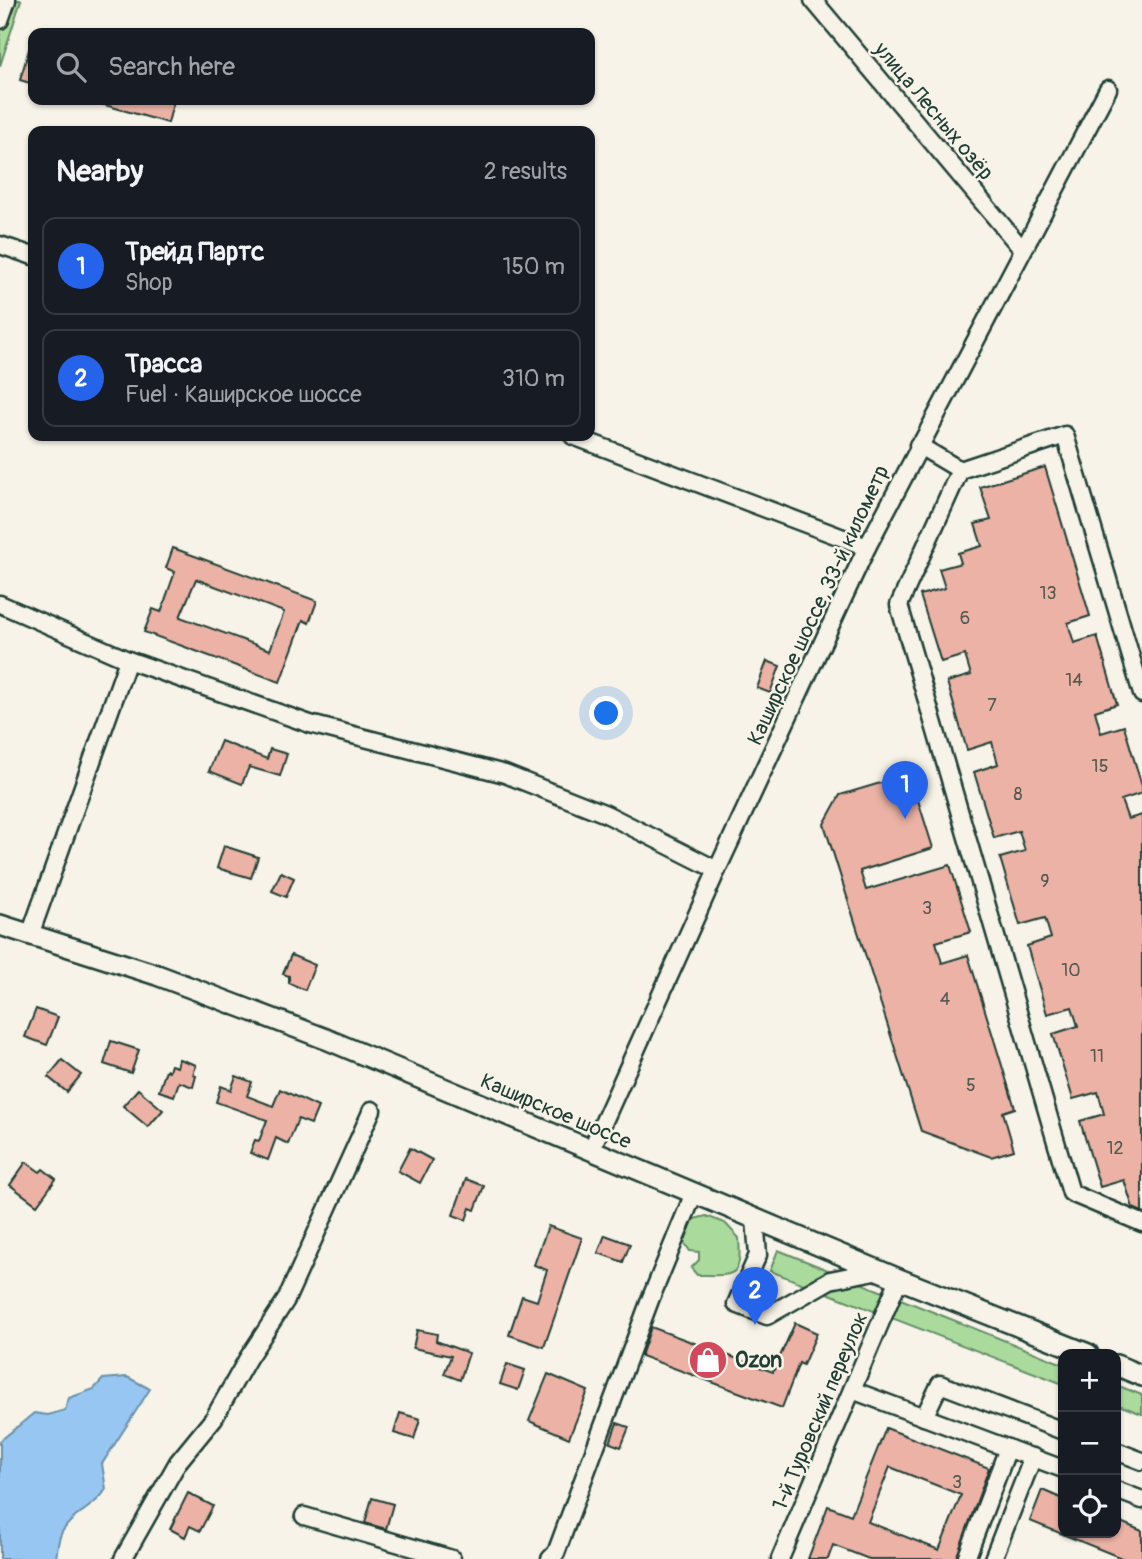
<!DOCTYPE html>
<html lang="en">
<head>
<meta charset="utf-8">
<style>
  body { margin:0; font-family:Pangolin,sans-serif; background:#20242c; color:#f1f3f6 }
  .controls { position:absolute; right:21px; bottom:21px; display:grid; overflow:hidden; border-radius:14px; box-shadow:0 2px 5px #0004 }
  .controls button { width:63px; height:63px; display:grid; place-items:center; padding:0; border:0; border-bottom:2px solid #363941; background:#171b24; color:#f1f3f6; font:35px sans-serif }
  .you { position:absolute; left:607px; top:714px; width:24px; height:24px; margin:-18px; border:5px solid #fff; border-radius:50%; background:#1a73e8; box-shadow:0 0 0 10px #1a73e833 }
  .badge { display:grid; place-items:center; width:46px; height:46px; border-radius:50%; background:#2563eb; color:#fff; font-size:23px; font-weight:700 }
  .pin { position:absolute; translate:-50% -58px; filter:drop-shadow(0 2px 4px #0008) }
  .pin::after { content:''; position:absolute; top:37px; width:24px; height:21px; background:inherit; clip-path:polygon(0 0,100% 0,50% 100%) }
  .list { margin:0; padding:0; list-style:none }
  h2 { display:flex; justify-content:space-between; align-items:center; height:91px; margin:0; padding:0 28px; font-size:30px }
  h2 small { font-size:23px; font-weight:400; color:#9ea1a6 }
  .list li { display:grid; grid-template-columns:46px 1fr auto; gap:21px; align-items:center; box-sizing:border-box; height:98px; margin:0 14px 14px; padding:0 14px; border:2px solid #363941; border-radius:14px }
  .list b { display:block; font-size:26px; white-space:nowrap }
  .list p { margin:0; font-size:23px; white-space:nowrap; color:#9ea1a6 }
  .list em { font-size:23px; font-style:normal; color:#9ea1a6 }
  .icon { flex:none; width:38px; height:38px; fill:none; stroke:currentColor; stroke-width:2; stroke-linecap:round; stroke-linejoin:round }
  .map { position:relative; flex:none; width:1142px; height:1559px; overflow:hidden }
  .search { position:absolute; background:#171b24; box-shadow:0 2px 5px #0004; left:28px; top:28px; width:567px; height:77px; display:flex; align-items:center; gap:18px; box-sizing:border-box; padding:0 24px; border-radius:14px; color:#9ea1a6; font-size:26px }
  .panel { position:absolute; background:#171b24; box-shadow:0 2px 5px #0004; left:28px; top:126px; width:567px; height:315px; border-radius:14px }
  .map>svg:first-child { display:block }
  .green { fill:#aadb9c; stroke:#648c68; stroke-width:2 }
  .water { fill:#97c6f2; stroke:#678fa6; stroke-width:2 }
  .building { fill:#ebb2a5; stroke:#1f3d34; stroke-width:2; fill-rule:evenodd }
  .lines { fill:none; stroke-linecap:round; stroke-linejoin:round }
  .minor-casing { stroke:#1f3d34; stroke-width:21 }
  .major-casing { stroke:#1f3d34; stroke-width:24 }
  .minor { stroke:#f7f3e8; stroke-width:16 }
  .major { stroke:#f7f3e8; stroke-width:19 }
  .labels { text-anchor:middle; stroke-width:5; stroke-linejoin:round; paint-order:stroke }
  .number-label { font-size:18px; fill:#525a50 }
  .street-label { font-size:21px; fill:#1f3d34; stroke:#f7f3e8 }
  .poi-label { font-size:21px; font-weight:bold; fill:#1f3d34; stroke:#f7f3e8; text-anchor:start }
</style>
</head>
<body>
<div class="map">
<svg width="1142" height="1559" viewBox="0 0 1142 1559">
  <rect width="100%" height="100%" fill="#f7f3e8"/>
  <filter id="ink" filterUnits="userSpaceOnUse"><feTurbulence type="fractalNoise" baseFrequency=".0143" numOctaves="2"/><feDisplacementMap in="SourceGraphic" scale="14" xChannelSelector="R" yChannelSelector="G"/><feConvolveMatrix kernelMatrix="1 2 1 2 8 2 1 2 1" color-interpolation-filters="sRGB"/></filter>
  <g filter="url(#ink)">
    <g class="green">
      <path d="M0,0H21L0,66Z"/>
      <path d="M706,1216L725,1223L739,1238C742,1280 734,1275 697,1275L691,1268L699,1260V1252L690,1251L681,1238L686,1221Z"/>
      <path d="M778,1250L1063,1364V1384L770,1271Z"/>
      <path d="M1116,1385L1142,1395V1414L1116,1404Z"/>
    </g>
    <path class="water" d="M127,1377L150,1389L102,1464L106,1489C96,1507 73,1513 62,1532C58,1539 57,1550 56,1559H0V1441L34,1413L48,1415L65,1410L69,1398L94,1389L103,1379Z"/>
    <g class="building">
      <path d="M30,46L33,47V84L20,80Z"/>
      <path d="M98,100H174L168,123L98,103Z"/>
      <path d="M1045,467L1090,616L1068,623L1074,643L1097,636L1117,704L1095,711L1101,733L1124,726L1142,786V793L1121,800L1128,819L1142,815V1212L1133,1208L1124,1180L1100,1187L1080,1121L1104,1114L1098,1092L1073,1099L1053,1034L1078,1026L1072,1007L1047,1014L1027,946L1051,938L1045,918L1020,925L1000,858L1025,851L1019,831L994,838L974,772L998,764L992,742L967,750L947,682L971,675L965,655L941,662L920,595L945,588L939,569L961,563L958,553L982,546L975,524L991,520L980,487Z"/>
      <path d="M173,548L317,601L309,623L303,620L280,682L144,632L153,609L161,612L170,586L175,572L166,568ZM196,579L284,612L270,650L180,617Z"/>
      <path d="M767,661L780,666L770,693L757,688Z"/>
      <path d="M221,741L267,759L270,749L287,754L280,776L249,767L242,784L209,771Z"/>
      <path d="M887,781L889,789L912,781L933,848L860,871L866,890L950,865L971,932L936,942L942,963L968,955L1015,1108L1003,1112L1014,1150L991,1157L921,1131L824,824L840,795Z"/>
      <path d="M224,846L258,857L251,878L217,868Z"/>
      <path d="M281,872L294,878L286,897L272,891Z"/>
      <path d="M291,955L315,965L305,990L289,983V976L283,974Z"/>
      <path d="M36,1009L58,1017L47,1045L25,1037Z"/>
      <path d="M111,1041L139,1050L131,1073L104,1064Z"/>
      <path d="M179,1059L196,1065L193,1075L196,1076L193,1087L179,1082L174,1096L159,1091L166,1070L169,1071L171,1065L177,1067Z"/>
      <path d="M62,1060L81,1075L67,1092L48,1077Z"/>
      <path d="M236,1076L252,1082L247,1096L273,1106L280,1089L318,1107L311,1124L298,1119L288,1144L276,1138L268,1160L250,1153L255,1140L259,1141L267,1120L216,1102L221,1086L231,1090Z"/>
      <path d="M138,1089L163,1110L148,1127L123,1106Z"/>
      <path d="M410,1148L432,1160L420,1183L398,1171Z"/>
      <path d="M26,1162L40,1172L43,1169L56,1179L37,1205L10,1185Z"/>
      <path d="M466,1179L484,1186L475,1210L470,1208L466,1220L453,1215Z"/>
      <path d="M548,1226L582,1238L544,1347L509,1335L522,1296L537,1301L547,1270L534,1265Z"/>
      <path d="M605,1235L630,1244L623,1262L598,1253Z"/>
      <path d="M795,1323L817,1333L803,1365L799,1363L782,1408L641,1356L651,1327L773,1372Z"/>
      <path d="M417,1330L437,1334L436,1341L469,1353L460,1380L444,1374L451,1356L413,1348Z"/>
      <path d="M507,1364L525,1370L518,1390L500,1384Z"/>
      <path d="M548,1374L588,1391L569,1438L529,1421Z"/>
      <path d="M400,1413L420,1419L414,1439L394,1433Z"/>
      <path d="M617,1423L629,1427L621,1447L610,1443Z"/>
      <path d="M886,1428L989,1468L956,1559H869L833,1545L828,1559H808L828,1506L851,1515ZM890,1467L961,1495L939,1550L868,1522Z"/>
      <path d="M1042,1490L1063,1499V1533H1116V1520L1142,1531V1559H1124L1030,1521Z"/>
      <path d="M188,1493L213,1506L200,1531L190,1526L185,1537L170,1529Z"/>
      <path d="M372,1498L393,1504L386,1529L365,1523Z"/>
    </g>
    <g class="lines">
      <g class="minor-casing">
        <g id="minor">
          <path d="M813,0L1022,249"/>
          <path d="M0,20L7,0"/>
          <path d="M0,245L33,256"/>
          <path d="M573,436L867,547"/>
          <path d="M918,445L960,470"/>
          <path d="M0,604L128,660L310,724L505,774L606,814L717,870"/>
          <path d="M1142,694L1065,435L960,470L899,605L1071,1193L1142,1223"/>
          <path d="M30,935L128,660"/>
          <path d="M591,1150L717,870L867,547L1108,89"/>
          <path d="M755,1219L758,1255L736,1304L767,1316L830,1280L880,1270"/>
          <path d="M852,1390L1063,1469"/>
          <path d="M924,1417L940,1384L1063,1431"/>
          <path d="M1116,1451L1142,1461"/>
          <path d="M1116,1490L1142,1500"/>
          <path d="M304,1516L452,1559"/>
          <path d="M123,1559L178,1462L214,1418L248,1358L286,1300L372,1110"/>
          <path d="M550,1559L556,1553L650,1300L694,1193"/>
          <path d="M780,1559L899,1279"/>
          <path d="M966,1559L1008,1448"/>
          <path d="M993,1559L1033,1457"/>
        </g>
      </g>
      <g class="major-casing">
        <g id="major">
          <path d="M0,925L157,975L326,1039L899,1279L1088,1354"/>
          <path d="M1116,1365L1142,1376"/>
        </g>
      </g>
      <use href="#minor" class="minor"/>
      <use href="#major" class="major"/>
    </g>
  </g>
  <defs>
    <g id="shop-disc" transform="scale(2.0125)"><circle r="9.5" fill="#d1495b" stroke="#f7f3e8"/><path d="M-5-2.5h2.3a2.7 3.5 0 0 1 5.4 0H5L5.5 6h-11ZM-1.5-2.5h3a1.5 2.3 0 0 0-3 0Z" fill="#fff"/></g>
  </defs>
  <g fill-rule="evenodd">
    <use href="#shop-disc" x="708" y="1360"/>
  </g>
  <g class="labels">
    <g class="number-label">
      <text x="1048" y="599">13</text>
      <text x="965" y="624">6</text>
      <text x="1074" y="686">14</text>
      <text x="992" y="711">7</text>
      <text x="1100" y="772">15</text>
      <text x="1018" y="800">8</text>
      <text x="1045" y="887">9</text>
      <text x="927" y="914">3</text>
      <text x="1071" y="976">10</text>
      <text x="945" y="1005">4</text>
      <text x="1097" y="1062">11</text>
      <text x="971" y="1091">5</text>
      <text x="1115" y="1154">12</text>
      <text x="957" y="1488">3</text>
    </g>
    <g class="street-label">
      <text transform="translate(934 111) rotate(50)" y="7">улица Лесных озёр</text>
      <text transform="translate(818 605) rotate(-65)" y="7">Каширское шоссе, 33-й километр</text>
      <text transform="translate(556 1111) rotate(23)" y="7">Каширское шоссе</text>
      <text transform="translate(820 1411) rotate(-67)" y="7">1-й Туровский переулок</text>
    </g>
    <g class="poi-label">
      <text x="735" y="1367">Ozon</text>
    </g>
  </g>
</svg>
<div class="controls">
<button>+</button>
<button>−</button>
<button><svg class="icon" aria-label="locate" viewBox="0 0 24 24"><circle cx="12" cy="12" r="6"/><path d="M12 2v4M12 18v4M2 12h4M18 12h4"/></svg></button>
</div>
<div class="you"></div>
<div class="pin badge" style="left:905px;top:819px">1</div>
<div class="pin badge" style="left:755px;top:1325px">2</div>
<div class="search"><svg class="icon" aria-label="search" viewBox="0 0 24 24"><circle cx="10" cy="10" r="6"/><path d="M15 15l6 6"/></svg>Search here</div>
<section class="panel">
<h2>Nearby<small>2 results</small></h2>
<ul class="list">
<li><span class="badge">1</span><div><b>Трейд Партс</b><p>Shop</p></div><em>150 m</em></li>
<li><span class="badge">2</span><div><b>Трасса</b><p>Fuel · Каширское шоссе</p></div><em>310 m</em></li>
</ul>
</section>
</div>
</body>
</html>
